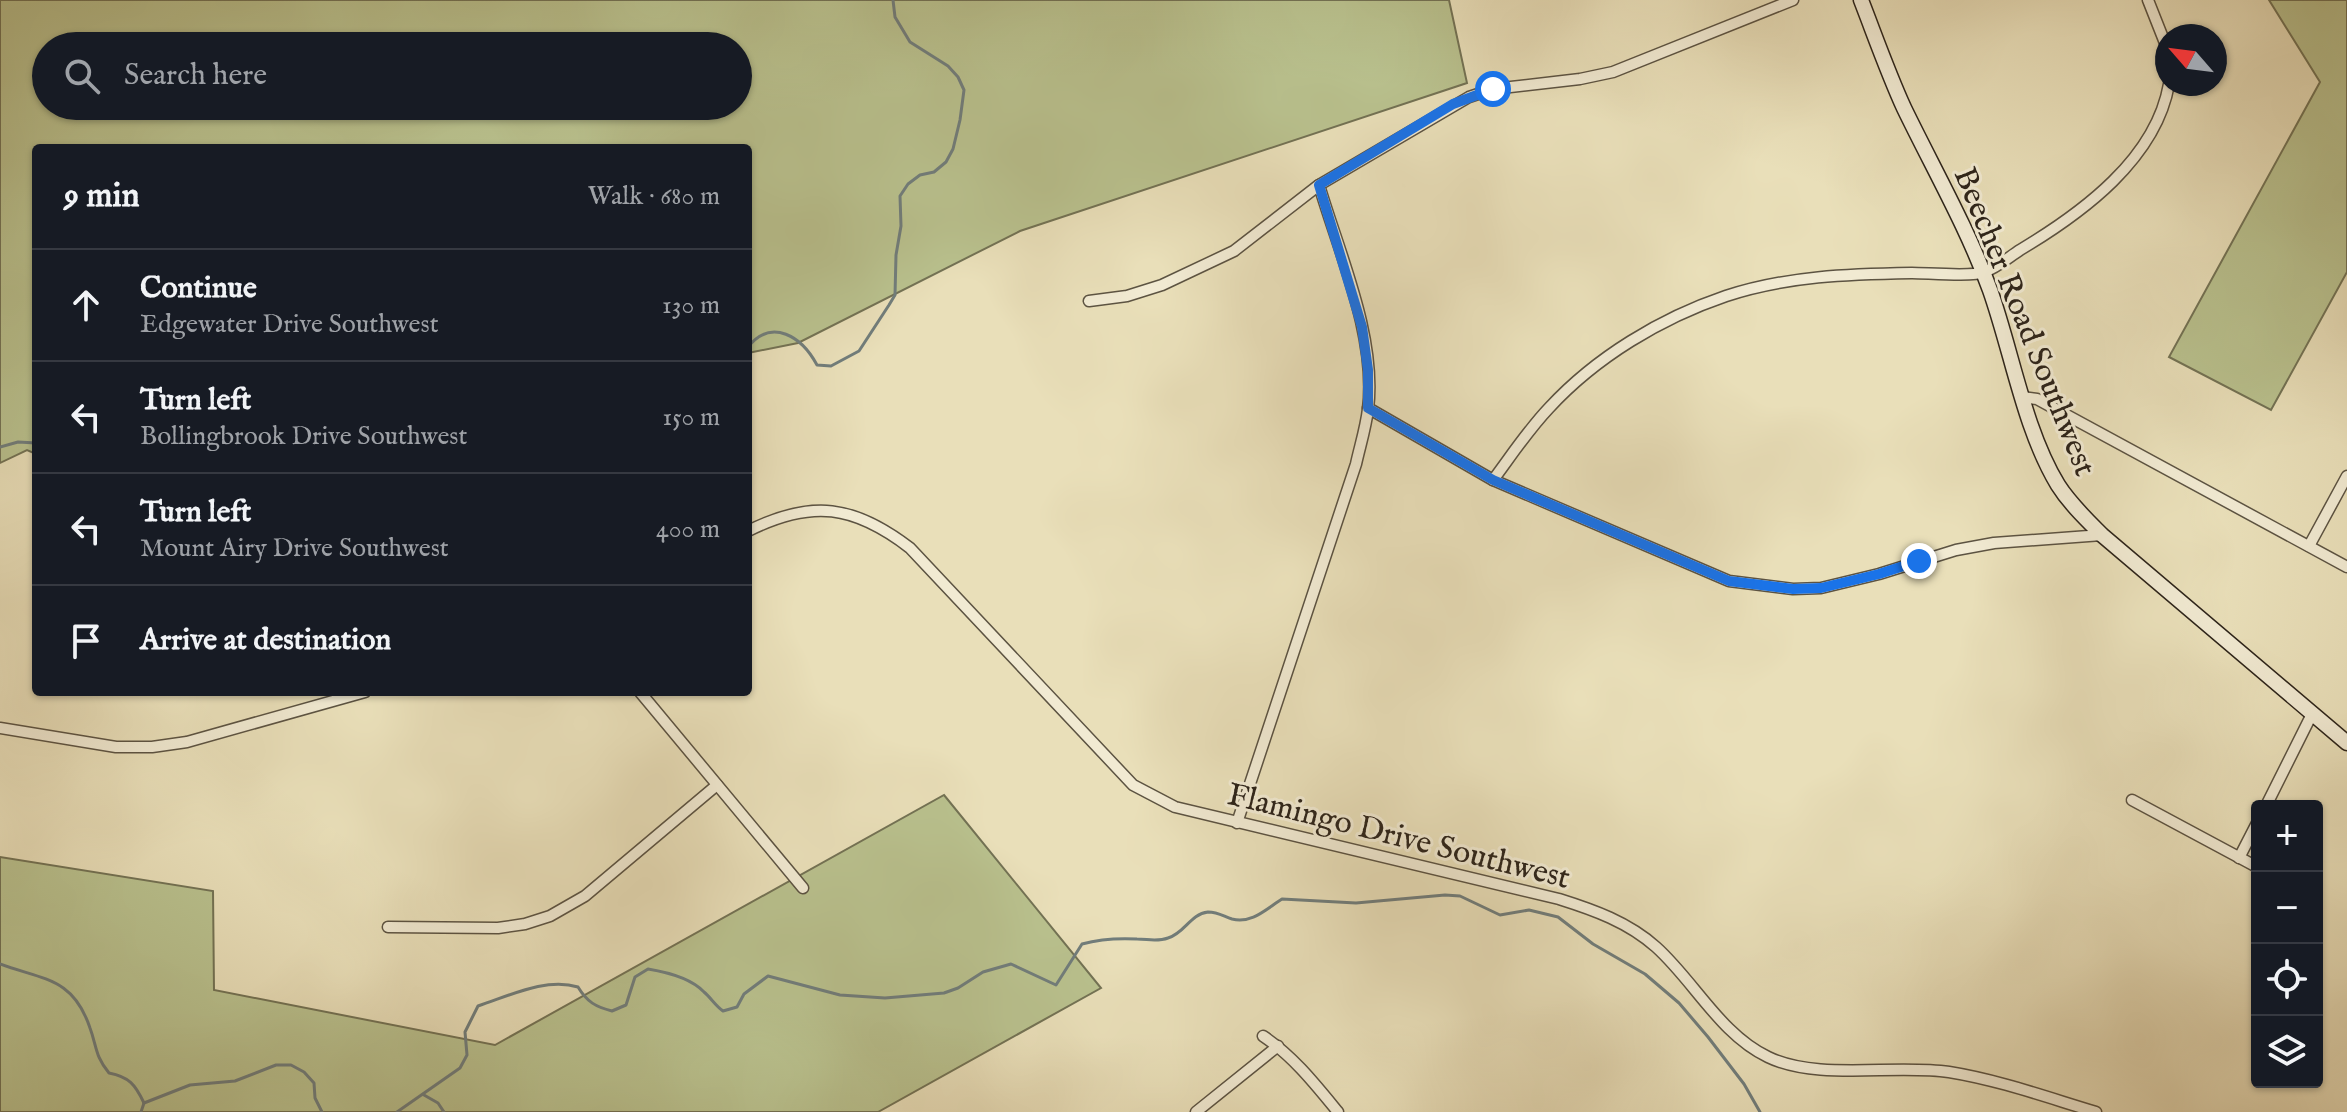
<!DOCTYPE html>
<html lang="en">
<head>
<meta charset="utf-8">
<style>
  body { margin:0; font-family:"IM FELL English",serif; background:#242831; color:#f1f3f6 }
  .controls { position:absolute; right:24px; bottom:24px; display:grid; overflow:hidden; border-radius:8px; box-shadow:0 2px 6px #0004 }
  .controls button { width:72px; height:72px; display:grid; place-items:center; padding:0; border:0; border-bottom:2px solid #363941; background:#171b24; color:#f1f3f6; font:40px sans-serif }
  .compass { position:absolute; left:2155px; top:24px; width:72px; height:72px; border-radius:50%; background:#171b24; box-shadow:0 2px 6px #0004; rotate:298deg }
  .stop { position:absolute; width:24px; height:24px; margin:-18px; border:6px solid #1a73e8; border-radius:50%; background:#fff }
  .stop.end { background:#1a73e8; border-color:#fff; box-shadow:0 2px 8px #0008 }
  .list { margin:0; padding:0; list-style:none }
  h2 { display:flex; justify-content:space-between; align-items:center; height:104px; margin:0; padding:0 32px; font-size:34px }
  h2 small { font-size:26px; font-weight:400; color:#9ea1a6 }
  .list li { display:grid; grid-template-columns:52px 1fr auto; gap:24px; align-items:center; box-sizing:border-box; height:112px; padding:0 32px; border-top:2px solid #363941 }
  .list b { display:block; font-size:30px; white-space:nowrap }
  .list p { margin:0; font-size:26px; white-space:nowrap; color:#9ea1a6 }
  .list em { font-size:26px; font-style:normal; color:#9ea1a6 }
  .icon { flex:none; width:44px; height:44px; fill:none; stroke:currentColor; stroke-width:2; stroke-linecap:round; stroke-linejoin:round }
  .map { position:relative; flex:none; width:2347px; height:1112px; overflow:hidden }
  .search { position:absolute; background:#171b24; box-shadow:0 2px 6px #0004; left:32px; top:32px; width:720px; height:88px; display:flex; align-items:center; gap:20px; box-sizing:border-box; padding:0 28px; border-radius:44px; color:#9ea1a6; font-size:30px }
  .panel { position:absolute; background:#171b24; box-shadow:0 2px 6px #0004; left:32px; top:144px; width:720px; height:552px; border-radius:8px }
  .map>svg:first-child { display:block }
  .green { fill:#b9c18e; stroke:#737254; stroke-width:2; fill-rule:evenodd }
  .lines { fill:none; stroke-linecap:round; stroke-linejoin:round }
  .stream { stroke:#717d7b; stroke-width:3 }
  .street-casing { stroke:#5c5342; stroke-width:13 }
  .secondary-casing { stroke:#2d241a; stroke-width:17 }
  .street { stroke:#f1ead2; stroke-width:10 }
  .secondary { stroke:#f1ead2; stroke-width:14 }
  .route { stroke:#1a73e8; stroke-width:10 }
  .labels { text-anchor:middle; stroke-width:6; stroke-linejoin:round; paint-order:stroke }
  .street-label { font-size:32px; fill:#2d241a; stroke:#f1ead2 }
</style>
</head>
<body>
<div class="map">
<svg width="2347" height="1112" viewBox="0 0 2347 1112">
  <rect width="100%" height="100%" fill="#e9dfb9"/>
  <filter id="stains"><feTurbulence type="fractalNoise" baseFrequency=".0025" numOctaves="4"/><feColorMatrix values="0 0 0 0 .2 0 0 0 0 .09 0 0 0 0 .02 0 0 0 .5 -.17"/></filter>
  <radialGradient id="worn" r=".72"><stop offset=".6" stop-color="#630" stop-opacity="0"/><stop offset="1" stop-color="#630" stop-opacity=".3"/></radialGradient>
  <g class="green">
    <path d="M0,0H1449L1467,83L1020,231L798,343L748,353V148H36V454L27,450L0,463ZM738,46V106H46V46Z"/>
    <path d="M2269,0H2347V272L2271,410L2169,357L2320,82Z"/>
    <path d="M944,795L1101,988L878,1112H0V857L213,891L214,990L495,1045Z"/>
  </g>
  <g class="lines">
    <g class="stream">
      <path d="M748,347C772,317 802,337 817,365L831,366L859,351L889,305L895,295L896,255L901,226L900,196L908,184L920,175L934,172L946,162L953,149L960,120L964,90L958,77L948,66L910,42L895,17L893,0"/>
      <path d="M0,447L18,442L36,443"/>
      <path d="M0,964C43,980 73,977 90,1028C97,1047 95,1056 109,1073C129,1077 135,1084 144,1103"/>
      <path d="M424,1095L438,1103L444,1112"/>
      <path d="M144,1103L190,1085L235,1081L276,1065H291L304,1072L314,1083L315,1098L322,1112"/>
      <path d="M141,1112L144,1103"/>
      <path d="M397,1112L460,1068L467,1055L465,1032L478,1006C509,996 546,977 578,987C587,1002 596,1007 612,1011L626,1005L635,977L648,969C666,972 691,978 704,992C711,998 715,1005 723,1011L737,1007L744,994L768,976L840,995L885,998L944,993L958,988L983,972L1011,964L1056,985L1082,944C1100,939 1118,938 1137,939C1148,939 1157,942 1168,938C1185,933 1190,914 1208,912C1218,912 1223,916 1232,919C1252,924 1266,909 1282,899L1356,903L1445,895L1460,896L1500,915L1529,910L1558,917L1593,944L1645,974L1679,1003L1708,1037L1744,1084L1760,1112"/>
    </g>
    <g class="street-casing">
      <g id="street">
        <path d="M2148,0L2167,48"/>
        <path d="M1089,301L1127,296L1162,285L1234,251L1319,185L1469,97L1493,89L1580,79L1613,72L1793,0"/>
        <path d="M2022,397L2037,399L2347,567"/>
        <path d="M1368,408L1493,480L1729,581L1793,589L1821,588L1879,574L1956,550L1994,543L2102,535"/>
        <path d="M1493,480C1511,456 1528,430 1549,408C1596,357 1661,318 1726,296C1787,276 1849,274 1912,273C1927,273 1973,277 1984,272C1997,268 2009,257 2020,250C2082,213 2156,159 2169,84"/>
        <path d="M748,531C812,499 854,505 910,548L1133,785L1175,807L1559,899C1594,910 1628,922 1656,947C1694,981 1721,1035 1768,1057C1817,1081 1894,1064 1949,1072C1999,1080 2049,1098 2096,1112"/>
        <path d="M2309,546L2347,476"/>
        <path d="M640,692L803,888"/>
        <path d="M0,728L116,747H152L187,742L365,692"/>
        <path d="M2132,800L2257,867"/>
        <path d="M2266,806L2312,714"/>
        <path d="M1237,823L1356,464C1360,446 1366,427 1368,409C1377,337 1339,253 1319,185"/>
        <path d="M2239,858L2257,823"/>
        <path d="M388,927L498,928L525,924L550,916L585,896L717,785"/>
        <path d="M1263,1036C1293,1056 1315,1084 1338,1112"/>
        <path d="M1196,1112L1278,1046"/>
      </g>
    </g>
    <g class="secondary-casing">
      <path id="secondary" d="M1861,0C1875,36 1888,73 1904,108C1933,168 1967,227 1990,290C2012,352 2024,429 2058,485C2070,504 2087,520 2102,535L2347,743"/>
    </g>
    <use href="#street" class="street"/>
    <use href="#secondary" class="secondary"/>
  </g>
  <g class="lines">
    <path class="route" d="M1493,89L1453,104L1319,185L1362,327L1368,370V408L1493,480L1729,581L1793,589L1821,588L1879,574L1919,561"/>
  </g>
  <g class="labels">
    <g class="street-label">
      <text transform="translate(2026 321) rotate(68)" y="11">Beecher Road Southwest</text>
      <text transform="translate(1399 835) rotate(14)" y="11">Flamingo Drive Southwest</text>
    </g>
  </g>
  <rect width="100%" height="100%" filter="url(#stains)"/>
  <rect width="100%" height="100%" fill="url(#worn)"/>
</svg>
<div class="controls">
<button>+</button>
<button>−</button>
<button><svg class="icon" aria-label="locate" viewBox="0 0 24 24"><circle cx="12" cy="12" r="6"/><path d="M12 2v4M12 18v4M2 12h4M18 12h4"/></svg></button>
<button><svg class="icon" aria-label="layers" viewBox="0 0 24 24"><path d="M12 4l9 5-9 5-9-5zM3 14l9 5 9-5"/></svg></button>
</div>
<svg class="compass" viewBox="-18 -18 36 36"><path d="M0-13l5 13h-10z" fill="#e53935"/><path d="M0 13l5-13h-10z" fill="#9ea1a6"/></svg>
<div class="stop" style="left:1493px;top:89px"></div>
<div class="stop end" style="left:1919px;top:561px"></div>
<div class="search"><svg class="icon" aria-label="search" viewBox="0 0 24 24"><circle cx="10" cy="10" r="6"/><path d="M15 15l6 6"/></svg>Search here</div>
<section class="panel">
<h2>9 min<small>Walk · 680 m</small></h2>
<ul class="list">
<li><svg class="icon" aria-label="ahead" viewBox="0 0 24 24"><path d="M12 20V5M6 11l6-6 6 6"/></svg><div><b>Continue</b><p>Edgewater Drive Southwest</p></div><em>130 m</em></li>
<li><svg class="icon" aria-label="left" viewBox="0 0 24 24"><path d="M17 20v-9H6M10 6l-5 5 5 5"/></svg><div><b>Turn left</b><p>Bollingbrook Drive Southwest</p></div><em>150 m</em></li>
<li><svg class="icon" aria-label="left" viewBox="0 0 24 24"><path d="M17 20v-9H6M10 6l-5 5 5 5"/></svg><div><b>Turn left</b><p>Mount Airy Drive Southwest</p></div><em>400 m</em></li>
<li><svg class="icon" aria-label="arrive" viewBox="0 0 24 24"><path d="M6 21V4h12l-3 4 3 4H6"/></svg><div><b>Arrive at destination</b></div></li>
</ul>
</section>
</div>
</body>
</html>
